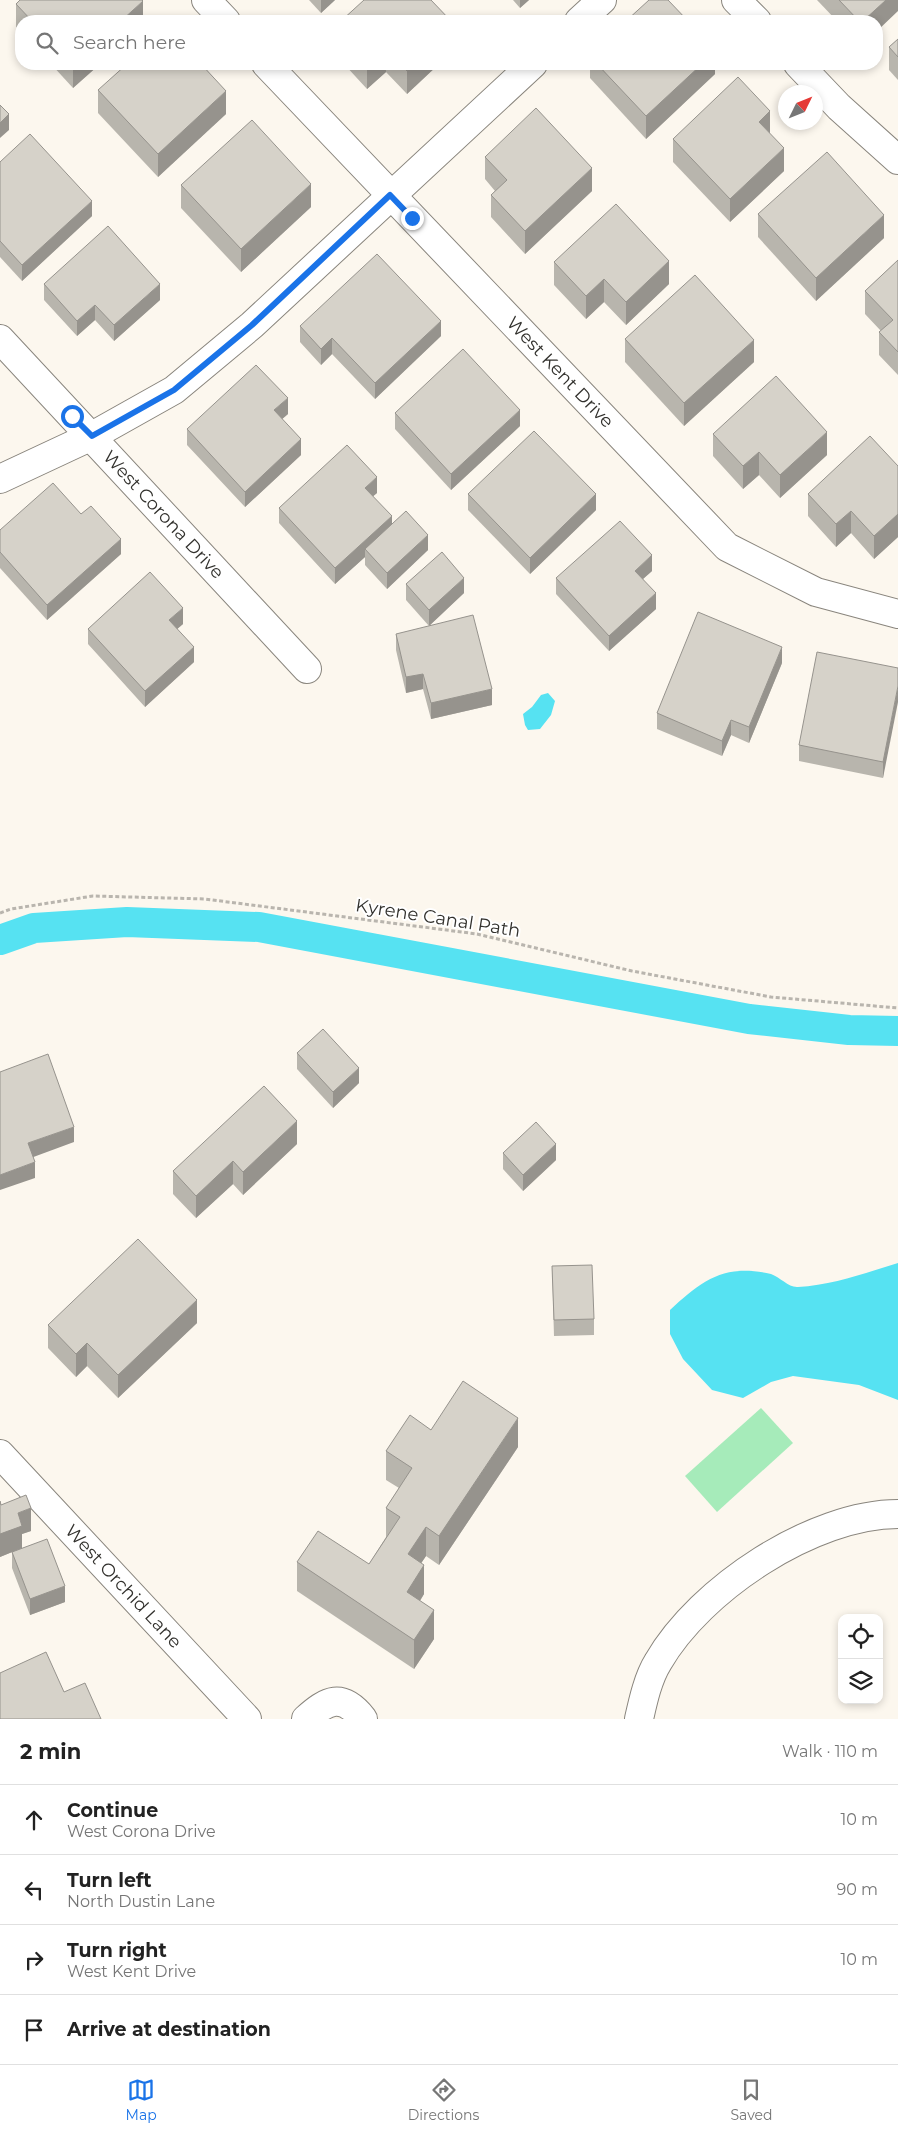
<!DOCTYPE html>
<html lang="en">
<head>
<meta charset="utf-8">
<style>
  body { margin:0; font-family:Montserrat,sans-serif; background:#f6f6f6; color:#222 }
  .controls { position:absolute; right:15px; bottom:15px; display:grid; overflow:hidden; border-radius:10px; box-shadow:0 2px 8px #0003 }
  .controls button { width:45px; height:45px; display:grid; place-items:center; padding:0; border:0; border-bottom:1px solid #e0e0e0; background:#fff; color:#222; font:25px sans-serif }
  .compass { position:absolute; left:778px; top:85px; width:45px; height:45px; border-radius:50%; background:#fff; box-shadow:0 2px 8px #0003; rotate:47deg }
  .stop { position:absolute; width:15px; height:15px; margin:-11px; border:4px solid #1a73e8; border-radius:50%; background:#fff }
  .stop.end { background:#1a73e8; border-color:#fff; box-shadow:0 1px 5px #0008 }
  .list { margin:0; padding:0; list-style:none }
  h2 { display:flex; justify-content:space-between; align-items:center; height:65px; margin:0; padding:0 20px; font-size:21px }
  h2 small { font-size:16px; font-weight:400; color:#767676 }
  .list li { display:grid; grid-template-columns:32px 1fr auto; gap:15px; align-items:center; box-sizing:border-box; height:70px; padding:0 20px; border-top:1px solid #e0e0e0 }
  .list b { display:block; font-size:19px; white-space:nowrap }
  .list p { margin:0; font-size:16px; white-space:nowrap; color:#767676 }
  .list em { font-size:16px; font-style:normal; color:#767676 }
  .icon { flex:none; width:28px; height:28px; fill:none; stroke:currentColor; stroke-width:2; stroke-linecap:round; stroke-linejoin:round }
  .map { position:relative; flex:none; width:898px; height:1719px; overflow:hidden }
  .search { position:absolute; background:#fff; box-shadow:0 2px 8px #0003; left:15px; right:15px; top:15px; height:55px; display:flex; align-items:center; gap:12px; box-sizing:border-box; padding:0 18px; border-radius:20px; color:#767676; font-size:19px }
  .sheet { height:345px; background:#fff }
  nav { display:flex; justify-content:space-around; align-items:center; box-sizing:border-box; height:70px; border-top:1px solid #e0e0e0; background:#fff; font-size:14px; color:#767676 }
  nav a { display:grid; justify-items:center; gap:2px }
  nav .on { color:#1a73e8 }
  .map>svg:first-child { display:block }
  .green { fill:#a6ebba }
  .water { fill:#56e2f2 }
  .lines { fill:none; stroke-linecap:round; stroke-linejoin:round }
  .canal { stroke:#56e2f2; stroke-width:30 }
  .minor-casing { stroke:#89857d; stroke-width:30 }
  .path { stroke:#b9b5ae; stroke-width:3; stroke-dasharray:4 2.5; stroke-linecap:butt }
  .minor { stroke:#fff; stroke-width:28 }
  .wall { fill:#b8b5ad }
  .shaded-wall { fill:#96938d }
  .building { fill:#d6d2c9; stroke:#96938d }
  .route { stroke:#1a73e8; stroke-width:6 }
  .labels { text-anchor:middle; stroke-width:4; stroke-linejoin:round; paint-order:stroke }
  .street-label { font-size:18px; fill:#32312d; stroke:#fff }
</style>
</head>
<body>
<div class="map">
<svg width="898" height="1719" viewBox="0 0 898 1719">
  <rect width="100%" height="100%" fill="#fcf7ee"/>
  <path class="green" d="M761,1408L793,1443L717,1512L685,1476Z"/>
  <g class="water">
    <path d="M548,693L555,701L551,715L540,729L528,730L525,725L523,714L532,707L541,695Z"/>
    <path d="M898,1263V1400L859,1385L793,1376L771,1382L743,1398L712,1390L683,1359L670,1334V1310C702,1280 725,1263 771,1274C780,1277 789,1288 798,1287C833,1285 865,1273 898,1263Z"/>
  </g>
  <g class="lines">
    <path class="canal" d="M0,940L34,928L127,922L259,927L749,1019L849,1030L898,1031"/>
    <g class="minor-casing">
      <g id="minor">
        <path d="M206,0L226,21"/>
        <path d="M736,0L757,21"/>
        <path d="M579,21L602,0"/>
        <path id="s1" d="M266,64L727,547L816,592L898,614"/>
        <path d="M798,64L839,107L898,160"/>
        <path id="s2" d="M0,339L307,669"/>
        <path d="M0,479L92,436L174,390L252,325L533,64"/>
        <path id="s3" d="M0,1454L247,1719"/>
        <path d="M306,1719C327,1700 342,1692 363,1719"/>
        <path d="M639,1719C643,1701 648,1678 658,1662C700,1589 813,1514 898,1514"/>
      </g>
    </g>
    <path class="path" d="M0,913L11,909L93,896L205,899L477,934L632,971L771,997L898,1008"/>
    <use href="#minor" class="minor"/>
  </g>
  <g class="wall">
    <path d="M309,0H335L321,13Z"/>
    <path d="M513,0H529L520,8Z"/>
    <path d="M817,0H898L877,21H837Z"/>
    <path d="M16,4L143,21H21V32L16,27Z"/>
    <path d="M898,39V80L889,70V47Z"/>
    <path d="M51,64H100L73,88Z"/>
    <path d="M344,64H439L407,94L386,72L367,89Z"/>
    <path d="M590,64H715V74L646,139L590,78Z"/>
    <path d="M98,90L226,114L158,177L98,113Z"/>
    <path d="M673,139L784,171L730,222L673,162Z"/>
    <path d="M485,157L592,191L525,254L491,217V195L495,191L485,179Z"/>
    <path d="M0,162L92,216L22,281L0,257Z"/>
    <path d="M181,185L311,207L241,272L181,208Z"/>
    <path d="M758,214L884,238L816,301L758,237Z"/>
    <path d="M898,260V375L879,355V332L881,331L865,314V291Z"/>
    <path d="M554,262L669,284L626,325L604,302L586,319L554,285Z"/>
    <path d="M44,284L160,300L114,341L95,320L77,336L44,300Z"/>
    <path d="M300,326L441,336L375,399L332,354L321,365L300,342Z"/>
    <path d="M625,339L754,362L684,426L625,362Z"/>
    <path d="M395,413L520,426L451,490L395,429Z"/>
    <path d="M288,414L282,419L301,455L245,507L187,445V429Z"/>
    <path d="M713,434L827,455L780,498L759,475L743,489L713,456Z"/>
    <path d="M898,466V537L874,559L851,533L836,547L808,516V494Z"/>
    <path d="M377,493L373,496L392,524L428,550L387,589L365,565V557L335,584L279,523V508Z"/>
    <path d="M468,494L596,510L530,574L468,510Z"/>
    <path d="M81,514L121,554L47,620L0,568V530Z"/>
    <path d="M652,571L643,579L656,609L609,651L556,594V578Z"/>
    <path d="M406,584L464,593L429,626L406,600Z"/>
    <path d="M183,624L177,629L194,662L145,707L88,644V629Z"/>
    <path d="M396,634L492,705L431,719L423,689L406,693L396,650Z"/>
    <path d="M782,663L749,743L731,735L722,756L657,729V713Z"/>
    <path d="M898,668L883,778L799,761V745Z"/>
    <path d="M297,1053L359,1083L333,1108L297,1069Z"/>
    <path d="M297,1144L243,1195L233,1184L196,1218L173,1194V1171Z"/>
    <path d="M503,1153L556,1160L523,1191L503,1169Z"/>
    <path d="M552,1266L594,1319V1335L554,1336Z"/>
    <path d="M197,1323L118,1398L87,1366L76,1377L48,1348V1325Z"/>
    <path d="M431,1430L518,1447L439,1565L426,1556L421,1563L424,1594L420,1601L434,1639L414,1669L297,1591V1562L369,1564L386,1537V1508L399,1488L386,1480V1451Z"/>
    <path d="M1,1505L31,1531L22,1534V1548L65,1602L30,1615L12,1568V1552L0,1557Z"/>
  </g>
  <g class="shaded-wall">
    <path d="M321,0H335L321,13Z"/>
    <path d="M520,0H529L520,8Z"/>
    <path d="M886,0H898V11L877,31V21H863Z"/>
    <path d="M143,1V21H121Z"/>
    <path d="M75,64H100L73,88V65Z"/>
    <path d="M370,64H386V72L367,89V67Z"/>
    <path d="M415,64H439L407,94V71Z"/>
    <path d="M702,64H715V74L646,139V116Z"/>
    <path d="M226,91V114L158,177V154Z"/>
    <path d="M770,111V134L759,122Z"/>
    <path d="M9,114V130L0,138V123Z"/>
    <path d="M784,148V171L730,222V199Z"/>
    <path d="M592,168V191L525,254V231Z"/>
    <path d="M311,184V207L241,272V249Z"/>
    <path d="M92,201V216L22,281V265Z"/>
    <path d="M884,215V238L816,301V278Z"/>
    <path d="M669,261V284L626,325V302Z"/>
    <path d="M604,279V302L586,319V296Z"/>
    <path d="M160,284V300L114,341V325Z"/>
    <path d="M95,305V320L77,336V321Z"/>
    <path d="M441,321V336L375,399V383Z"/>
    <path d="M332,338V354L321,365V349Z"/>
    <path d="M754,340V362L684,426V403Z"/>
    <path d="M288,398V414L274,426V410Z"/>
    <path d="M520,410V426L451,490V474Z"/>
    <path d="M827,432V455L780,498V475Z"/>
    <path d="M301,439V455L245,507V492Z"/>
    <path d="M759,452V475L743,489V466Z"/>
    <path d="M377,477V493L365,503V488Z"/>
    <path d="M596,494V510L530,574V558Z"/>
    <path d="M851,511V533L836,547V524Z"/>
    <path d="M898,514V537L874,559V536Z"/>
    <path d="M392,516V532L365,549V557L335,584V568Z"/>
    <path d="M428,535V550L387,589V573Z"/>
    <path d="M121,539V554L47,620V605Z"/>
    <path d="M652,555V571L635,586V571Z"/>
    <path d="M464,578V593L429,626V610Z"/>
    <path d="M656,593V609L609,651V636Z"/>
    <path d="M183,608V624L169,636V620Z"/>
    <path d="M194,647V662L145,707V691Z"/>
    <path d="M782,647V663L749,743V727Z"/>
    <path d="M423,674V689L406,693V677Z"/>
    <path d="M898,686V702L883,778V762Z"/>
    <path d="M492,689V705L431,719V703Z"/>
    <path d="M731,720V735L722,756V741Z"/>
    <path d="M359,1068V1083L333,1108V1092Z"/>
    <path d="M297,1121V1144L243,1195V1172Z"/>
    <path d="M74,1127V1142L28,1159V1143Z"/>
    <path d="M556,1144V1160L523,1191V1175Z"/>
    <path d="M233,1161V1184L196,1218V1196Z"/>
    <path d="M35,1162V1178L0,1190V1175Z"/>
    <path d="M197,1300V1323L118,1398V1375Z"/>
    <path d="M87,1343V1366L76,1377V1354Z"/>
    <path d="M518,1418V1447L439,1565V1536Z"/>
    <path d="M31,1508V1531L22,1534V1548L0,1557V1534L18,1513Z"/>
    <path d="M426,1527V1556L408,1583V1554Z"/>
    <path d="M424,1565V1594L407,1621V1592Z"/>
    <path d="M65,1586V1602L30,1615V1599Z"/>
    <path d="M434,1610V1639L414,1669V1640Z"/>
  </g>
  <g class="building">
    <path d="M20,0H142L143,1L121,21H32L16,4Z"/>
    <path d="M364,0H431L451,21H341Z"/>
    <path d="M649,0H668L688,21H626Z"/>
    <path d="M839,0H886L863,21H859Z"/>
    <path d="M898,39V57L889,47Z"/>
    <path d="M127,64H201L226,91L158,154L98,90Z"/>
    <path d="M365,64H370L367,67Z"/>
    <path d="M400,64H415L407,71Z"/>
    <path d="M597,64H702L646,116Z"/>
    <path d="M738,77L770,111L759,122L784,148L730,199L673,139Z"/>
    <path d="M0,105L9,114L0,123Z"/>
    <path d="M536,108L592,168L525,231L491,195L507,180L485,157Z"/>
    <path d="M252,120L311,184L241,249L181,185Z"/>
    <path d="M30,134L92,201L22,265L0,241V162Z"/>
    <path d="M827,152L884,215L816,278L758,214Z"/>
    <path d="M616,204L669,261L626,302L604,279L586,296L554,262Z"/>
    <path d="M108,226L160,284L114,325L95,305L77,321L44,284Z"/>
    <path d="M377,254L441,321L375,383L332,338L321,349L300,326Z"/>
    <path d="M898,260V352L879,332L893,320L865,291Z"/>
    <path d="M695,275L754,340L684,403L625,339Z"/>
    <path d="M463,349L520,410L451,474L395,413Z"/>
    <path d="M256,365L288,398L274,410L301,439L245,492L187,429Z"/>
    <path d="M776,376L827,432L780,475L759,452L743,466L713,434Z"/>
    <path d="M534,431L596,494L530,558L468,494Z"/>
    <path d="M870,436L898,466V514L874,536L851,511L836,524L808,494Z"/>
    <path d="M347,445L377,477L365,488L392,516L335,568L279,508Z"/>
    <path d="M53,483L81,514L91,506L121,539L47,605L0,552V530Z"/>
    <path d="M406,511L428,535L387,573L365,549Z"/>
    <path d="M620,521L652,555L635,571L656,593L609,636L556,578Z"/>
    <path d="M442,552L464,578L429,610L406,584Z"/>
    <path d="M150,572L183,608L169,620L194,647L145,691L88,629Z"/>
    <path d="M698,612L782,647L749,727L731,720L722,741L657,713Z"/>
    <path d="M473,615L492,689L431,703L423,674L406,677L396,634Z"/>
    <path d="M817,652L898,668V686L883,762L799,745Z"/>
    <path d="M323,1029L359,1068L333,1092L297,1053Z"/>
    <path d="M48,1054L74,1127L28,1143L35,1162L0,1175V1072Z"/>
    <path d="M264,1086L297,1121L243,1172L233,1161L196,1196L173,1171Z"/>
    <path d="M536,1122L556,1144L523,1175L503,1153Z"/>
    <path d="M138,1239L197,1300L118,1375L87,1343L76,1354L48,1325Z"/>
    <path d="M592,1265L594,1319L554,1320L552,1266Z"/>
    <path d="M463,1381L518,1418L439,1536L426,1527L408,1554L424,1565L407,1592L434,1610L414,1640L297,1562L318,1531L369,1564L400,1517L386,1508L412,1468L386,1451L410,1415L431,1430Z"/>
    <path d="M26,1495L31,1508L18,1513L22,1526L0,1534V1501L1,1505Z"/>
    <path d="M47,1539L65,1586L30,1599L12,1552Z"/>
    <path d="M46,1652L64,1692L85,1683L101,1719H0V1673Z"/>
  </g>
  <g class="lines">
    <path class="route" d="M72,416L92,436L174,390L252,325L390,195L412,218"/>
  </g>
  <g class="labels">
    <g class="street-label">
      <text dy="6" stroke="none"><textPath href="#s1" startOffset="426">West Kent Drive</textPath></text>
      <text dy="6" stroke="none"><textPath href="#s2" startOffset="240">West Corona Drive</textPath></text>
      <text transform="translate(438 918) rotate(9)" y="6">Kyrene Canal Path</text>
      <text dy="6" stroke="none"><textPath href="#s3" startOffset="181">West Orchid Lane</textPath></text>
    </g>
  </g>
</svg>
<div class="controls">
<button><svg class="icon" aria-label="locate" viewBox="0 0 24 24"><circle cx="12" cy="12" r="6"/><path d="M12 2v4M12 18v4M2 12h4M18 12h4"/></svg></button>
<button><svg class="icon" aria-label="layers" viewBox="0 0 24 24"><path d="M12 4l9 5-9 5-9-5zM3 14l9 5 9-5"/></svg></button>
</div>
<svg class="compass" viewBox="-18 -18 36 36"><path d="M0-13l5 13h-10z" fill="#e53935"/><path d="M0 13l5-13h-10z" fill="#767676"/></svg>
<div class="stop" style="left:72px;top:416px"></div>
<div class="stop end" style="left:412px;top:218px"></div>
<div class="search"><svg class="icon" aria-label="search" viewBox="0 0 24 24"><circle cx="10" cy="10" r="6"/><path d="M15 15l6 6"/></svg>Search here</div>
</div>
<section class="sheet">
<h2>2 min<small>Walk · 110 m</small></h2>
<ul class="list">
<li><svg class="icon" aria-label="ahead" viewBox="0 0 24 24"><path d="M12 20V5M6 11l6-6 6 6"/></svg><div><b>Continue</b><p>West Corona Drive</p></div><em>10 m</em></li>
<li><svg class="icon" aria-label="left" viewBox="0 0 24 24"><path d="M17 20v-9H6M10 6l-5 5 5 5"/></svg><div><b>Turn left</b><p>North Dustin Lane</p></div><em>90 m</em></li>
<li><svg class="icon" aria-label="right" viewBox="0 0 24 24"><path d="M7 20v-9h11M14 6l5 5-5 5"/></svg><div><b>Turn right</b><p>West Kent Drive</p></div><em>10 m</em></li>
<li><svg class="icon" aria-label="arrive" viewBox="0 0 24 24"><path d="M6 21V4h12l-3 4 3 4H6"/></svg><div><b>Arrive at destination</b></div></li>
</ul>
</section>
<nav>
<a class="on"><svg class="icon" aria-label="map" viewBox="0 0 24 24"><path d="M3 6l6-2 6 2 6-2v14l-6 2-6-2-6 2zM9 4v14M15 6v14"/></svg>Map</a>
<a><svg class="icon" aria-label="directions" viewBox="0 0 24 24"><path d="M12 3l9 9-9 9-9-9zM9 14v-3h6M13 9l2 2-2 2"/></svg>Directions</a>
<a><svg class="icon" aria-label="saved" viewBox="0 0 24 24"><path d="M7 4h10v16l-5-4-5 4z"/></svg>Saved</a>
</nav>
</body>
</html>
